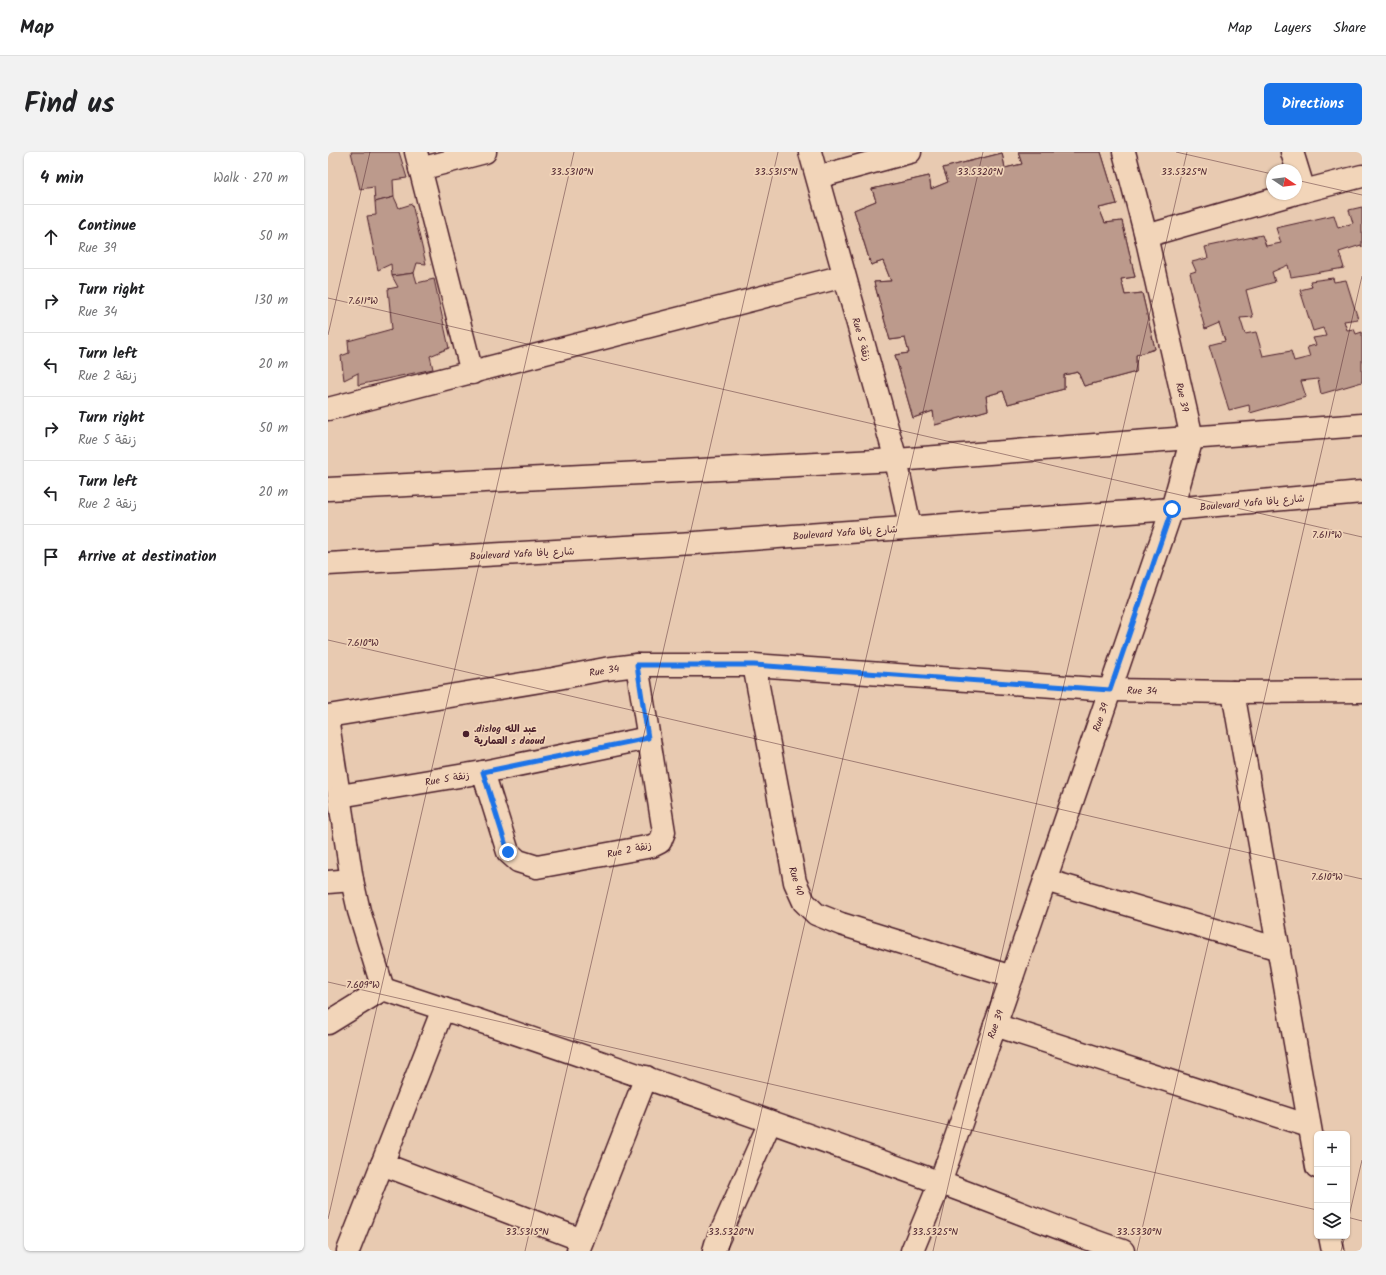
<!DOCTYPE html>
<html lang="en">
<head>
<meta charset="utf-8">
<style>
  body { margin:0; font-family:Kalam,"Playpen Sans Arabic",sans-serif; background:#f2f2f2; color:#202124 }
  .controls { position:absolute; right:12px; bottom:12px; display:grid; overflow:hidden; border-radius:6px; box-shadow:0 1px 3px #0004 }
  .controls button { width:36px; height:36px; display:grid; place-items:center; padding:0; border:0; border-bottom:1px solid #e0e0e0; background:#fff; color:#202124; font:20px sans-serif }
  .compass { position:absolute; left:938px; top:12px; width:36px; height:36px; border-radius:50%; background:#fff; box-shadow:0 1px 3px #0004; rotate:103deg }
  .stop { position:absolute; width:12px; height:12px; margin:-9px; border:3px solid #1a73e8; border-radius:50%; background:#fff }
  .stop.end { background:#1a73e8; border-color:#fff; box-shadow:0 1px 4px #0008 }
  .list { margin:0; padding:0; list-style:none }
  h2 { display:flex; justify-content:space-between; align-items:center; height:52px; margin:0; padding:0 16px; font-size:17px }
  h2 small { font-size:13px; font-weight:400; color:#757577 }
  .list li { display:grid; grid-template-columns:26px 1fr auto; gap:12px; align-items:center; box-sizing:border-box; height:64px; padding:0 16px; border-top:1px solid #e0e0e0 }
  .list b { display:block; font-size:15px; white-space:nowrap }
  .list p { margin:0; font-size:13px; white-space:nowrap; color:#757577 }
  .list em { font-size:13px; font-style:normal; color:#757577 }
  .icon { flex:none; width:22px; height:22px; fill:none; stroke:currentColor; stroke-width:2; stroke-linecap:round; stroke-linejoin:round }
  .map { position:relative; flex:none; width:1034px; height:1099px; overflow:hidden; border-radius:6px }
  header { display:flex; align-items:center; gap:24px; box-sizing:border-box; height:56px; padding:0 20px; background:#fff; border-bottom:1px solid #e0e0e0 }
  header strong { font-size:19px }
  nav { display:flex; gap:22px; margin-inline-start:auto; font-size:14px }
  .intro { display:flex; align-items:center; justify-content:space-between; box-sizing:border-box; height:96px; padding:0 24px }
  h1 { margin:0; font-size:28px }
  .button { padding:10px 18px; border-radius:6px; background:#1a73e8; color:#fff; font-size:14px; font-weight:700 }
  main { display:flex; gap:24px; padding:0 24px }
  aside { flex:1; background:#fff; border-radius:6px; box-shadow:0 1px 3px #0004 }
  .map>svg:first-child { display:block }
  .building { fill:#bc9a8c; stroke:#4a1f2b; fill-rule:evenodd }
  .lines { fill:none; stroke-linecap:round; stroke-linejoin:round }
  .minor-casing { stroke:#4a1f2b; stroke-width:25 }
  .minor { stroke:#f2d5b9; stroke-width:22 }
  .route { stroke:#1a73e8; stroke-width:5 }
  .ticks { fill:none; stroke:#4a1f2b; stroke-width:1; stroke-opacity:0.45 }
  .poi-dot { fill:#4a1f2b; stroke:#f2d5b9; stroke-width:1.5 }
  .labels { text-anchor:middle; stroke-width:3.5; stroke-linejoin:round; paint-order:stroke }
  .street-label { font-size:10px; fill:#4a1f2b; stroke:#f2d5b9 }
  .poi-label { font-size:10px; font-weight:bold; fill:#4a1f2b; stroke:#f2d5b9; text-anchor:start }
  .ticks-label { font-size:10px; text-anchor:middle; fill:#4a1f2b; stroke:#f2d5b9; stroke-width:3.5; stroke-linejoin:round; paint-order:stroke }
</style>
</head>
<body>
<header>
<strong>Map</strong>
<nav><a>Map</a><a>Layers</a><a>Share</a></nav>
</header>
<div class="intro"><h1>Find us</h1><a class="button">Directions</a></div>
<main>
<aside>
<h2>4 min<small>Walk · 270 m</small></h2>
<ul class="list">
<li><svg class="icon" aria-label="ahead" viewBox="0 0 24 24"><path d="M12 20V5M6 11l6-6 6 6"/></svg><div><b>Continue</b><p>Rue 39</p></div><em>50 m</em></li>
<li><svg class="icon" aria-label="right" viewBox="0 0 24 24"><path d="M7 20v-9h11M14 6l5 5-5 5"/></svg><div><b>Turn right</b><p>Rue 34</p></div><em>130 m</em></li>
<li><svg class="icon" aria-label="left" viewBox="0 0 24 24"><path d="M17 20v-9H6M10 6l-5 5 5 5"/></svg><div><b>Turn left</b><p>Rue 2 زنقة</p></div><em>20 m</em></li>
<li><svg class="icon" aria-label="right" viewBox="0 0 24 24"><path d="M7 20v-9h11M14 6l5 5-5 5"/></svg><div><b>Turn right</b><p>Rue 5 زنقة</p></div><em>50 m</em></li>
<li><svg class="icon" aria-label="left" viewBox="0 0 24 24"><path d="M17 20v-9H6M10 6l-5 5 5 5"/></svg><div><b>Turn left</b><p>Rue 2 زنقة</p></div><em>20 m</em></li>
<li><svg class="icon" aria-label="arrive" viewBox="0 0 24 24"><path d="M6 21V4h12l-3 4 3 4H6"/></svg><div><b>Arrive at destination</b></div></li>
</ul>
</aside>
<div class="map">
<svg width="1034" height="1099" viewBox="0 0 1034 1099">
  <rect width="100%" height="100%" fill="#e8cab1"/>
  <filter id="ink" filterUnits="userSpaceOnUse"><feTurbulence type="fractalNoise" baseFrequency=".025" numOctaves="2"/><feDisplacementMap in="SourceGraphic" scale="8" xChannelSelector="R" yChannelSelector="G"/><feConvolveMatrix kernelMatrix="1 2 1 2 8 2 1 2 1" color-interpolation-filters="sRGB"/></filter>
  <g filter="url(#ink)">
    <g class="building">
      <path d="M23,0H71L79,26L65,28L66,45L47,50L46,35L32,37Z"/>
      <path d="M690,0H773L789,52L771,56L777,71L794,69L807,125L793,127L797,143L814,141L827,197L808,203V220L756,234L750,220L736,223V237L680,252L675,239L658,244L660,258L607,273L605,259L585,266L567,203L581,201L577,186L562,188L546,130L563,129L555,109L543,113L526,58L548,49L544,37L601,24L603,37L620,30L615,16L674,1L677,16L694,12ZM698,32L702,42L733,39L741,63L752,61L758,76L744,79L761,137L771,133L775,148L763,152L771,178L741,186L745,199L731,203L725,190L715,195L714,189L707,192L703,177L715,174L708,149L694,153L692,136L703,133L696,107L687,112L684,107L650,118L658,147L666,143L671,155L659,159L668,190L676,187L678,201L664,204L671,218L653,221L649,212L624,218L614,192L603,195L597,177L608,175L592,118L582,122L575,106L587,101L584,74L611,65L612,57L625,53L630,62L642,59L648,76L638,79L647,105L655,103L657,110L681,104V97L693,96L685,66L673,69L667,53L687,46L682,35Z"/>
      <path d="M690,0H773L789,52L771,56L777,71L794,69L807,125L793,127L797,143L814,141L827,197L808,203V220L756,234L750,220L736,223V237L680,252L675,239L658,244L660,258L607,273L605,259L585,266L567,203L581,201L577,186L562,188L546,130L563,129L555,109L543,113L526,58L548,49L544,37L601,24L603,37L620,30L615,16L674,1L677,16L694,12Z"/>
      <path d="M66,45L71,56L84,52L98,112L89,111L86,121L64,124L63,112L50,118L39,64L48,63L47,50Z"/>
      <path d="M1034,55V95L1033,93L1011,100L1016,116L963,125L960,113L944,120L947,130L918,138L925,165L912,166L917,182L928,180L935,204L963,199L966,209L982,205L979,195L988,193L985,186L998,184L995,176L985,179L972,138L984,135L982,129L1005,126L1006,130L1018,128L1030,167L1016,169L1019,178L1026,177L1028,182L1034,180V230L993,242L990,227L973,229L978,245L922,261L921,253L901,258L881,193L897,189L891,171L877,177L862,121L868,119L864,110L880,106L877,95L934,83L938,94L953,91L948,76L1006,63L1010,76L1025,71L1021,58Z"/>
      <path d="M86,121L89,131L106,127L121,196L102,204L105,217L30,233V221L16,228L13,204L21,201L20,189L64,177L60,137L70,135L64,124Z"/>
    </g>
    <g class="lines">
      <g class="minor-casing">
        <g id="minor">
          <path d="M88,0L144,221"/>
          <path d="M482,0L568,308L582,375"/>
          <path d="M964,0L976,39"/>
          <path d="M92,17L157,0"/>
          <path d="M490,25L582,0"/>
          <path d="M968,41L1034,24"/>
          <path d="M818,84L965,42"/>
          <path d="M0,257L516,124"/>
          <path d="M0,337L568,308L1034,273"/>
          <path d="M0,412L367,391L844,357L1034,340"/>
          <path d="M426,513L467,730L476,750L488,762L513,772L684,825"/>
          <path d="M905,540L989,1015"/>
          <path d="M0,564L225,527L277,517L309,513H426L782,538L905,540L1034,539"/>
          <path d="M0,572L24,728L31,759L55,837"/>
          <path d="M155,620L180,700L190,709L209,715L324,694L332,690L336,680L309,513"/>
          <path d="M12,644L155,620L320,586"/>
          <path d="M717,728L951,797"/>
          <path d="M0,730L24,728"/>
          <path d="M55,837C241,898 426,963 610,1030C672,1052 732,1078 795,1099"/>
          <path d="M0,871L55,837"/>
          <path d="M667,873L981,974"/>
          <path d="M54,1012L254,1088"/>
          <path d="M1002,1084L1005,1099"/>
          <path d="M20,1099L115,857"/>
          <path d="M250,1099L318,925"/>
          <path d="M386,1099L388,1092L442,970"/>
          <path d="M584,1099L612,1031L684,825L844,357L864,286L818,84L796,0"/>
        </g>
      </g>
      <use href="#minor" class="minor"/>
    </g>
  </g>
  <g class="lines" filter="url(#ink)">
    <path class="route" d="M180,700L155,620L320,586L309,513H426L782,538L844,357"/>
  </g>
  <path class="ticks" d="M848,0L944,22M968,28L1034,43M0,146L1034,385M0,183L42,0M0,488L1034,727M0,830L989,1058M1019,1065L1034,1069M0,1067L246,0M1019,1073L1034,1008M197,1099L450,0M401,1099L655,0M605,1099L859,0M809,1099L1034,124M1013,1099L1017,1084"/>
  <circle class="poi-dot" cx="138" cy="582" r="4"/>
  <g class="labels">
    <g class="street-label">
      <text transform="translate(534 187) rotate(74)" y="4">Rue 5 زنقة</text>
      <text transform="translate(855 245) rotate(77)" y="4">Rue 39</text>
      <text transform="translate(924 350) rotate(-5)" y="4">Boulevard Yafa شارع يافا</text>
      <text transform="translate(517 380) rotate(-4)" y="4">Boulevard Yafa شارع يافا</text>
      <text transform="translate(194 401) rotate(-3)" y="4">Boulevard Yafa شارع يافا</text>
      <text transform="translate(276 518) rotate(-9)" y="4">Rue 34</text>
      <text transform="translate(814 538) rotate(1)" y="4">Rue 34</text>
      <text transform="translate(772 565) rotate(-71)" y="4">Rue 39</text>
      <text transform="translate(119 626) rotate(-10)" y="4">Rue 5 زنقة</text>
      <text transform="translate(301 697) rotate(-12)" y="4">Rue 2 زنقة</text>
      <text transform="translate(469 729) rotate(73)" y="4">Rue 40</text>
      <text transform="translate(667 872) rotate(-70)" y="4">Rue 39</text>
    </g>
    <g class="poi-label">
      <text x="146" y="580">.dislog عبد الله<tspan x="146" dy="12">العمارية s daoud</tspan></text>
    </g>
  </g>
  <g class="ticks-label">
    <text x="244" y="23">33.5310°N</text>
    <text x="448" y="23">33.5315°N</text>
    <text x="652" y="23">33.5320°N</text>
    <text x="856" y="23">33.5325°N</text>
    <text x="35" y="152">7.611°W</text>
    <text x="999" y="386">7.611°W</text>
    <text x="35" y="494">7.610°W</text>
    <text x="999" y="728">7.610°W</text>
    <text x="35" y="836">7.609°W</text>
    <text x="199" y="1083">33.5315°N</text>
    <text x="403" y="1083">33.5320°N</text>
    <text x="607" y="1083">33.5325°N</text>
    <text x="811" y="1083">33.5330°N</text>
  </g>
</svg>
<div class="controls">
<button>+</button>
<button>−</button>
<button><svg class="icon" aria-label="layers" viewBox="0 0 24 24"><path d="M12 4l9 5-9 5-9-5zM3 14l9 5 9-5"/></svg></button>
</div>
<svg class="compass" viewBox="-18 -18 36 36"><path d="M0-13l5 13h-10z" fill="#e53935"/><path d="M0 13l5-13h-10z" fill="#757577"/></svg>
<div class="stop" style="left:844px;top:357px"></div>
<div class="stop end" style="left:180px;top:700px"></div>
</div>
</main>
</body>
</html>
